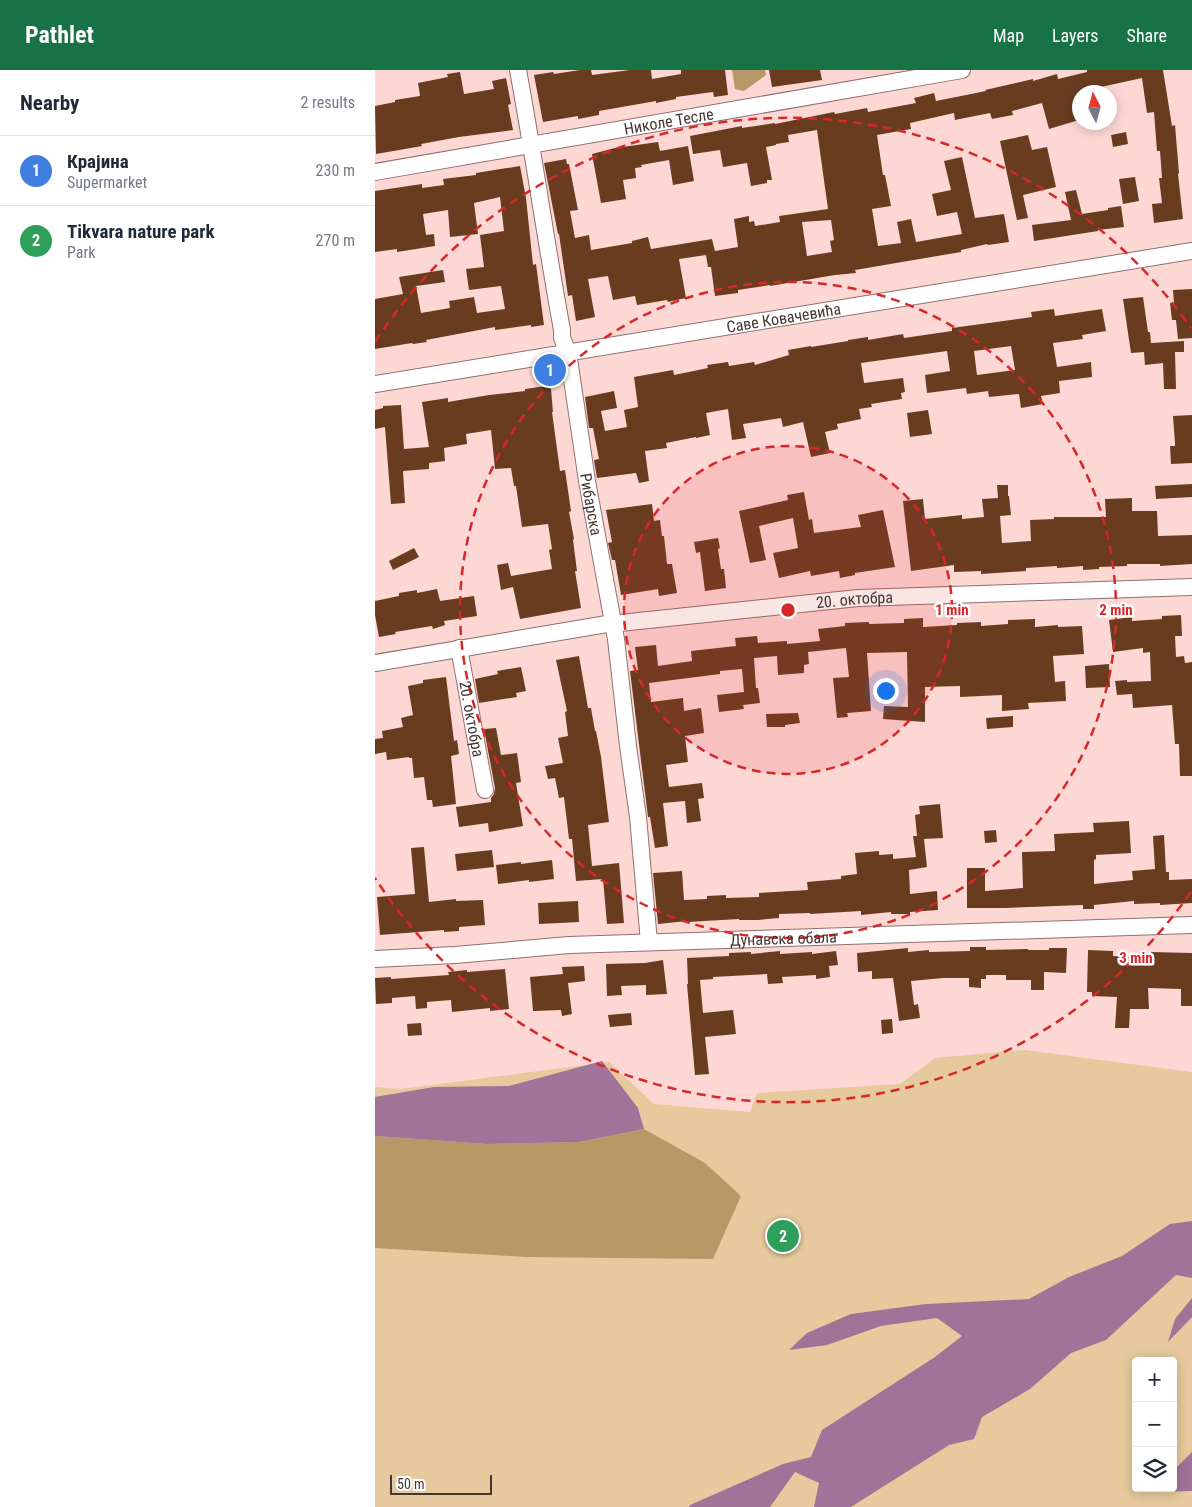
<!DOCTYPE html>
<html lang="en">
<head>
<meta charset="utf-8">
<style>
  body { margin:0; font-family:"Roboto Condensed",sans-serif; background:#f6f6f7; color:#1f2937 }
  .controls { position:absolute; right:15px; bottom:15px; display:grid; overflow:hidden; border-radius:5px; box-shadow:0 2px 12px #0003 }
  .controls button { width:45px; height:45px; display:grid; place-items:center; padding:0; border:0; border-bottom:1px solid #e0e1e3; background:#fff; color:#1f2937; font:25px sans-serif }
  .compass { position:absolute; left:697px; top:15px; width:45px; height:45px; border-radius:50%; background:#fff; box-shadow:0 2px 12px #0003; rotate:354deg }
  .scale { position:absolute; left:15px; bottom:12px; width:102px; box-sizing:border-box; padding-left:5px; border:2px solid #443634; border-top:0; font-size:14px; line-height:18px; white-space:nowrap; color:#443634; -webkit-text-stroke:4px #fff; paint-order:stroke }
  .you { position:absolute; left:510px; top:620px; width:18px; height:18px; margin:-12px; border:4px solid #fff; border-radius:50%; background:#1a73e8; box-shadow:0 0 0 8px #1a73e833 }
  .badge { display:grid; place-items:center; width:32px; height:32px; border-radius:50%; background:#177246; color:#fff; font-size:16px; font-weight:700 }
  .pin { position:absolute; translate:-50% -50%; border:2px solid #fff; box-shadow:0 1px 5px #0006 }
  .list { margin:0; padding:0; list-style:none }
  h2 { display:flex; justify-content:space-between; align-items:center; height:65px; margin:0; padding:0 20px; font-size:21px }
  h2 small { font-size:16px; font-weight:400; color:#747a83 }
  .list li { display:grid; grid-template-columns:32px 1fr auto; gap:15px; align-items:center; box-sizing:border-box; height:70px; padding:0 20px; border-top:1px solid #e0e1e3 }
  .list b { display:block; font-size:19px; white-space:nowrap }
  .list p { margin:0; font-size:16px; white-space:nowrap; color:#747a83 }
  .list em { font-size:16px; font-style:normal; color:#747a83 }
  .icon { flex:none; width:28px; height:28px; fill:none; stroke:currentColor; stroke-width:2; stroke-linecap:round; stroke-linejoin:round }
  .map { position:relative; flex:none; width:817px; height:1437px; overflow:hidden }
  header { display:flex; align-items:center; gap:30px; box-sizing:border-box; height:70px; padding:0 25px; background:#177246; color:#fff }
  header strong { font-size:24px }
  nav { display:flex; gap:28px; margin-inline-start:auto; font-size:18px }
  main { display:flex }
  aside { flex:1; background:#fff }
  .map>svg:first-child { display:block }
  .green { fill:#e6c99c; fill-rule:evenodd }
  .forest { fill:#b89867 }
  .water { fill:#a07399 }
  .building { fill:#693c20; fill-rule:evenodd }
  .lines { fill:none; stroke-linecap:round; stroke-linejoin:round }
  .minor-casing { stroke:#906f6c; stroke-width:18 }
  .minor { stroke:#fff; stroke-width:16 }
  .ring { fill:none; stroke:#d62828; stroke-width:2.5; stroke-dasharray:9 6 }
  .labels { text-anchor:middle; stroke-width:5; stroke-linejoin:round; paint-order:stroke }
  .street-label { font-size:16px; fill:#443634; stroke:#fff }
  .centre { fill:#d62828; stroke:#fff; stroke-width:2.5 }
  .ring-label { font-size:15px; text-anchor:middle; font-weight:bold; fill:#d62828; stroke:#fff; stroke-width:5; stroke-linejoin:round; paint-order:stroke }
</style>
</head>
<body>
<header>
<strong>Pathlet</strong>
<nav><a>Map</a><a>Layers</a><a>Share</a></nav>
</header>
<main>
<aside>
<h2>Nearby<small>2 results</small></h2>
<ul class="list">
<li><span class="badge" style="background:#3f7fe0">1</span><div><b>Крајина</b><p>Supermarket</p></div><em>230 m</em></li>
<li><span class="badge" style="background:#2e9e5b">2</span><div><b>Tikvara nature park</b><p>Park</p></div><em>270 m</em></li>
</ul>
</aside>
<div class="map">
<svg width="817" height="1437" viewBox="0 0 817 1437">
  <rect width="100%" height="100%" fill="#fdd7d4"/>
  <path class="green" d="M650,980L817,1002V1437H0V1017L26,1019L234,992L279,1034L375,1042L382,1023L525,1014L560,988ZM761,1291H798V1418H761Z"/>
  <g class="forest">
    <path d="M357,0H390L391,5L369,21L360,19Z"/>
    <path d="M269,1059L330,1093L366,1126L338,1189L151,1187L0,1178V1066L112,1074L204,1072Z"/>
  </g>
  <g class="water">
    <path d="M227,991L263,1038L269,1059L204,1072L112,1074L0,1066V1027L59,1017L134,1016Z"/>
    <path d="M817,1151V1208L801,1205L731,1270L696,1283L655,1319L607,1347L599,1369L574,1375L476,1437H439L444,1413L420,1402L395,1437H314L315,1435L408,1394L436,1387L447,1360L560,1287L587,1266L562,1248L506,1256L452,1275L414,1280L432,1263L476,1244L551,1234L654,1229L694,1207L747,1186L795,1154Z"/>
    <path d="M817,1228V1247L793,1272L800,1249Z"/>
    <path d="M817,1382V1421L784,1422L785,1418H798V1401Z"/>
  </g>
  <g class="building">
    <path d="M205,0H216L217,5L255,0H276L277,9L306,4V0H350L353,25L339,27L338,22L301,27V29L281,33V31L224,41V45L203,49V46L168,52L159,5L178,2L179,4Z"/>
    <path d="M394,0H445L447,10L397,17Z"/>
    <path d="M712,0H788L797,56L800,55L804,103L803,104L808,149L779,153L777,134L787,133L784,108H787L785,81H782L779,42L772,43L767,8L726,17L728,22H704V50L674,59L667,33L637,41L638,45L617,49L615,43L580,50L579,43L535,53L536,59L502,65L508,105H510L516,136L497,139L503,176L526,173L522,152L536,149L541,172L587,164L582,142L562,146L557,124L576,120L569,91L587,87L600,148L629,144L634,172L613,175L612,174L586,180V182L480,200L481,203L460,205L395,216V215L363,220V223L340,226L336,197H333L331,185L304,189L311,228L293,232L292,230L262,235L260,226L238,230L233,206L213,209L220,247L201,251L197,225L193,226L184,164H183L169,93L191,89L192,94H194L203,140L195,141L200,168L214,165L216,180L257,173V171L273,167L276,179L337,169L340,181L363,177L359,149L374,146V152L379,151L380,156L405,152L404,146L453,139L442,60L413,65L414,72L401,74V75L391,77L397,110H392V113L376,116L372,93L348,97L345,80L318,84L315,66L367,56V58L400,53V54L459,42L460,44L492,38L493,42L541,33L539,28L559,23L561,31L611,21L610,20L658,9V11L682,4L683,9L712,2ZM456,150L459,170L455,171L457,182L432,186L427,152Z"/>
    <path d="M85,2L89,24L119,19L117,11L131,8L136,34L133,35L138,60L84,67L46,74L47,76L1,84L0,36L20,32V30L45,26L43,13L73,7L72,4Z"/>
    <path d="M751,62L753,74L738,77L736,65Z"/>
    <path d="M653,65L657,80L672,77L681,117L648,125L653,148L642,150L625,71Z"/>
    <path d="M283,72L285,81L313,76L319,111L298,115L294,90L266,95L267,97L260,98L261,108L248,110L251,129L226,133L217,84L240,78Z"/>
    <path d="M145,96L151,128L158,195L161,194L169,255L156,257V255L120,260V257L51,270L52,272L38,274L37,273L0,279V229L28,224L24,207L68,200L70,212L41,216L46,243L75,238L74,231L99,227L102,243L130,239L126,216L94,220L91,199L109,197L105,165L129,161L125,127L99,133L103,164L75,167L73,140L48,144L51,165L59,164L60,176L22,182V179L0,182V121L47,114V118L69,115L68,109L101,105V103Z"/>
    <path d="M760,107L764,131L748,134L744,109Z"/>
    <path d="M701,120L707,144L733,140V138L746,136L749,157L723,160V161L659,171L657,155L696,150L690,122Z"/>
    <path d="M817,219V268L803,269L801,250H797L795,233H799L798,220Z"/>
    <path d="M768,227L773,262H775L776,273L809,271V282H800L801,319H789L788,293L770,295L769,282L756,283L748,229Z"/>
    <path d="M679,239L680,246L727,239L731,261L707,265L708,269L678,273L682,297L716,292L717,307L684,311L685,323L666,326L668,334L646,338L644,324L614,327L613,321L592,324L591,318L552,323L550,305L575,301L572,281L486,293L489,313L528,308L530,322L526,323L527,329L496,334L497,337L484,339L486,349L462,354L463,359L450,362L455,383L436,387L428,352L408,357L406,348L368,354L371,368L357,370L353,339L331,343L335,365L321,368V367L291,373L292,378L270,381L274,411L264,413L261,403L222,408L219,390L224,389L218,358H214L210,327L239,321L242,338L226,341L230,361L252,357L249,340L263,337L259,307L298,300L299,305L333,298L332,295L353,292L354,296L379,292L380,295L414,285L413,280L436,276V277L473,271V270L493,267V270L528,264L529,268L577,261V258L657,247L656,242ZM636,276L640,300L602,305L599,281Z"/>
    <path d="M171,316L176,319L178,342H177L185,401L190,400L196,441L194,442L199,469L198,470L202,501H200L206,538L145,549L138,517L126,520L122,495L133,493L136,506L177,499L174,480L177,479L173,454L147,457L141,416H139L136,398L120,399L116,360L91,364L92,374L69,378L70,391L54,393V399L28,401L30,433L16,434L10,357L0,359V340L8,338V336L26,335L29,379L54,377L47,332L73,328V332L114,325L150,321V319Z"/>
    <path d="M553,340L557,364L535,367L532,343Z"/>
    <path d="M817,345V393L796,394L795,376H800V373L798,346Z"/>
    <path d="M817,414V427L781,429L780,416Z"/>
    <path d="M622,415H633V426H634L636,445L625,446L627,473L656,471L655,450L679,449V447H731L730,429L757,428V441H782L783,466L817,465V494L785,496V494H752V496L724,497V499L708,500V496L682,498V496L651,498V501L606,504V501L579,502V495L536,501L528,431L548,429L550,449L587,445V449L609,447L607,429L623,428Z"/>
    <path d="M429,422L434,450L437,449L439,463L486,457L483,445L508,440L520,497L480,503V505L465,508L464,501L436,506L435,501L404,508L398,483L423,478L418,448L384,456L391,490L375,493L364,441L413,430L412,425Z"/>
    <path d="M277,434L279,451L285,450L287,466H289L292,494H297L302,523L284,526L283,519L246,525L240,490H237L233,473L237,472L231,440Z"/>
    <path d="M343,468L345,478L343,479L346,499H349L351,518L330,521L325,482L321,483L319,472Z"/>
    <path d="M39,478L44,487L18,500L14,491Z"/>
    <path d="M62,519L65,531L99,526L102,546L69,551L70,555L58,559L57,556L20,562L21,564L4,567L0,545V531L24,526V523L42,520V523Z"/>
    <path d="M806,545L807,566H800L801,587L809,586L810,593L817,592V706H805L804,674H800L797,635L758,638L757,624L742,625L740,611L752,610V612L776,611L775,582L768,583V578L738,582L734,550L757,547V551L787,549V546Z"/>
    <path d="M548,548V557L582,555V553L606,552V556L633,554V550L660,549V557L683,555V557L707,556L709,584L678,586L680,612L690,611L691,631L653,633L654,639L627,641V625L585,627V616L550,617V652L508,649L509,636L533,637L532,582L492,583L496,641L472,643L473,647L462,648L458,608L474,607L471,578L433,582L434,594L429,595V603L403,605L402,586L379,588L381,618H383L385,633L368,635L369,639L344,642L342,625L369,622L367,599L345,601V604L274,613L276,632L308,628L309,641L326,638L329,663L310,666L313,692L291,695L294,717L327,713L329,728L323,729L326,751L312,753L310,731L288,733L293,776L280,778L275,747H273L255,601L263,600L260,577L281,575L283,596L317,591L316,581L361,576L360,568L382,566L383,573L412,571V574L445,571L443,559L470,556V553L494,552V554L529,553V549Z"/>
    <path d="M204,586L213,638H216L220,661H221L226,687L234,752L213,755L217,796L244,793L249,853L232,854L228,809L201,811L197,769H194L189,727L184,728L180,708L173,709L170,696L188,693L183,668L193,666L190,642L192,641L181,590Z"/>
    <path d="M734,594L735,617L711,618L710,596Z"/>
    <path d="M146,597L151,621L141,623L142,627L104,633L100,609L123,604L122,601Z"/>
    <path d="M71,607L79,671L82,670L84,684L76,686L81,734L58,737L57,730H52L49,707L39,708L37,688H34V687L12,690L11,682L0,684V669L8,668L7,661L28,657L26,648L38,645L33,616L48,613V610Z"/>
    <path d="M423,643L425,653L410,655V657H392L391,644Z"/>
    <path d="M638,646V657L612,659L611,648Z"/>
    <path d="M121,658L126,685L142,683L146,712L141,713L148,756L114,762L113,753L84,757L81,737L116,732V728L119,724L120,718L109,659Z"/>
    <path d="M565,734L568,768L549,769L552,797L534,800L535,824L562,821L563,840L535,842V844H516V842L486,845V841L435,844V843L404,844V848L383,850H364V849L312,852V851L283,854L278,803L307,801L309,830L332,829V826L351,825V828L384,827V823L433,820L432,812L466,809V806L482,804L480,783L504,781V785L518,784V789L541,787L538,766H542L540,745L545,744L544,736Z"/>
    <path d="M754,751L756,783L721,785V789L719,790V814L758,810L757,801L780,799L778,766L789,765L791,802H794V810L817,809V833L785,835V833L759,834V831L719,835V839H708V835L630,838H592V798H610V821L648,818L647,782L680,781L679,764L719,762L718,753Z"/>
    <path d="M621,760L622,772L610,773L609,761Z"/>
    <path d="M49,777L54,832L81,829V831L108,830L110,855L84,857V861L69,862V860L5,865L2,827L40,824L36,778Z"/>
    <path d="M117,780L119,797L82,801L80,784Z"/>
    <path d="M177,790L179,809L154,812V810L123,814L121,795L146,792V794Z"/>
    <path d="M203,831L204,852L164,854L163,833Z"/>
    <path d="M595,877H611V880L653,879V880H674V878H692L691,903L669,902V920H656V910H631V905H611V909H606V918L594,917V908H568L536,911L539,935L543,934L545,948L524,951L518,908L497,909V901L483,902L482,883L533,878V882L554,880V882L595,881Z"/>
    <path d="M713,880L738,881V886L776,888V882L817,883V936H806V919L773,918L774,939H755L754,958H740L742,927L717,926V922H712Z"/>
    <path d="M405,881V884L437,882V884L461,881L463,895L454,896L455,907L441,909V905L407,907L408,913L393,914L392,904L338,907V909L325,910L328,943L358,940L361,964L330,967L334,1004L320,1005L312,914H313L312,888L354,886V883L376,882V884Z"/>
    <path d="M288,890L292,924L271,925V915L246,916L247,925L232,926L231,894L270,893Z"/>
    <path d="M209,896L210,911L193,913L197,944L187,946L186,940L158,941L155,907L188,904L187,897Z"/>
    <path d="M130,899L134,939L115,941V938L77,942L76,930L52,932V938L41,939L40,926L17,928V933L1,934L0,908L16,907V909L74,905L73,902L92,900V902Z"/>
    <path d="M256,943L257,955L235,957L233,945Z"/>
    <path d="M517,949L518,963L507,964L506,950Z"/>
    <path d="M46,953L47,965L33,966L32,954Z"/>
  </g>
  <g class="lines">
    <g class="minor-casing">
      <g id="minor">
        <path id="s1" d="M143,0C159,86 171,173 187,260V268L193,282L212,411L241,569L253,676L263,747L274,872"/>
        <path id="s2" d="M0,102L587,0"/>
        <path id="s3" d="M0,314L817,181"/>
        <path id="s4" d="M84,578L110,720"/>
        <path id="s5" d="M0,593L238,553H245L483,528L817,517"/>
        <path id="s6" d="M0,889L80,885L194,875L817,855"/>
      </g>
    </g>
    <use href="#minor" class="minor"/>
  </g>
  <circle cx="413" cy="540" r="164" fill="#d62828" fill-opacity=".12"/>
  <g class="ring">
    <circle cx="413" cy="540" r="164"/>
    <circle cx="413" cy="540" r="328"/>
    <path d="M816 822A492 492 0 0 1 0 808M0 272A492 492 0 0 1 816 258"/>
  </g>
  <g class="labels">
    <g class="street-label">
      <text dy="6" stroke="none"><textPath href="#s2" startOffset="298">Николе Тесле</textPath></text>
      <text dy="6" stroke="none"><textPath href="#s3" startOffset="414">Саве Ковачевића</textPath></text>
      <text dy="6" stroke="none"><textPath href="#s1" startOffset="441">Рибарска</textPath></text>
      <text dy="6" stroke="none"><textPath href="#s5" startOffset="484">20. октобра</textPath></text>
      <text dy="6" stroke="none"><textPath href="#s4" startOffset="72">20. октобра</textPath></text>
      <text dy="6" stroke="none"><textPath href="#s6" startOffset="409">Дунавска обала</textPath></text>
    </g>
  </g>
  <circle cx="413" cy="540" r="8" class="centre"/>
  <g class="ring-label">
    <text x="577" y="545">1 min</text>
    <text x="741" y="545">2 min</text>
    <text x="761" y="893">3 min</text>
  </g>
</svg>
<div class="controls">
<button>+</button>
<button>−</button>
<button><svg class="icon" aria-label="layers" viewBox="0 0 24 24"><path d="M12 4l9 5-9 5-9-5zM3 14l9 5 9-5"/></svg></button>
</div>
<svg class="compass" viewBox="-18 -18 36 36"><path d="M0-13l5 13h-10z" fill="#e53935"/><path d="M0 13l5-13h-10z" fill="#747a83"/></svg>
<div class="scale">50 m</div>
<div class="you"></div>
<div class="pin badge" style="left:175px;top:300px;background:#3f7fe0">1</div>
<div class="pin badge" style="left:408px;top:1166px;background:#2e9e5b">2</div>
</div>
</main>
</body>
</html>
